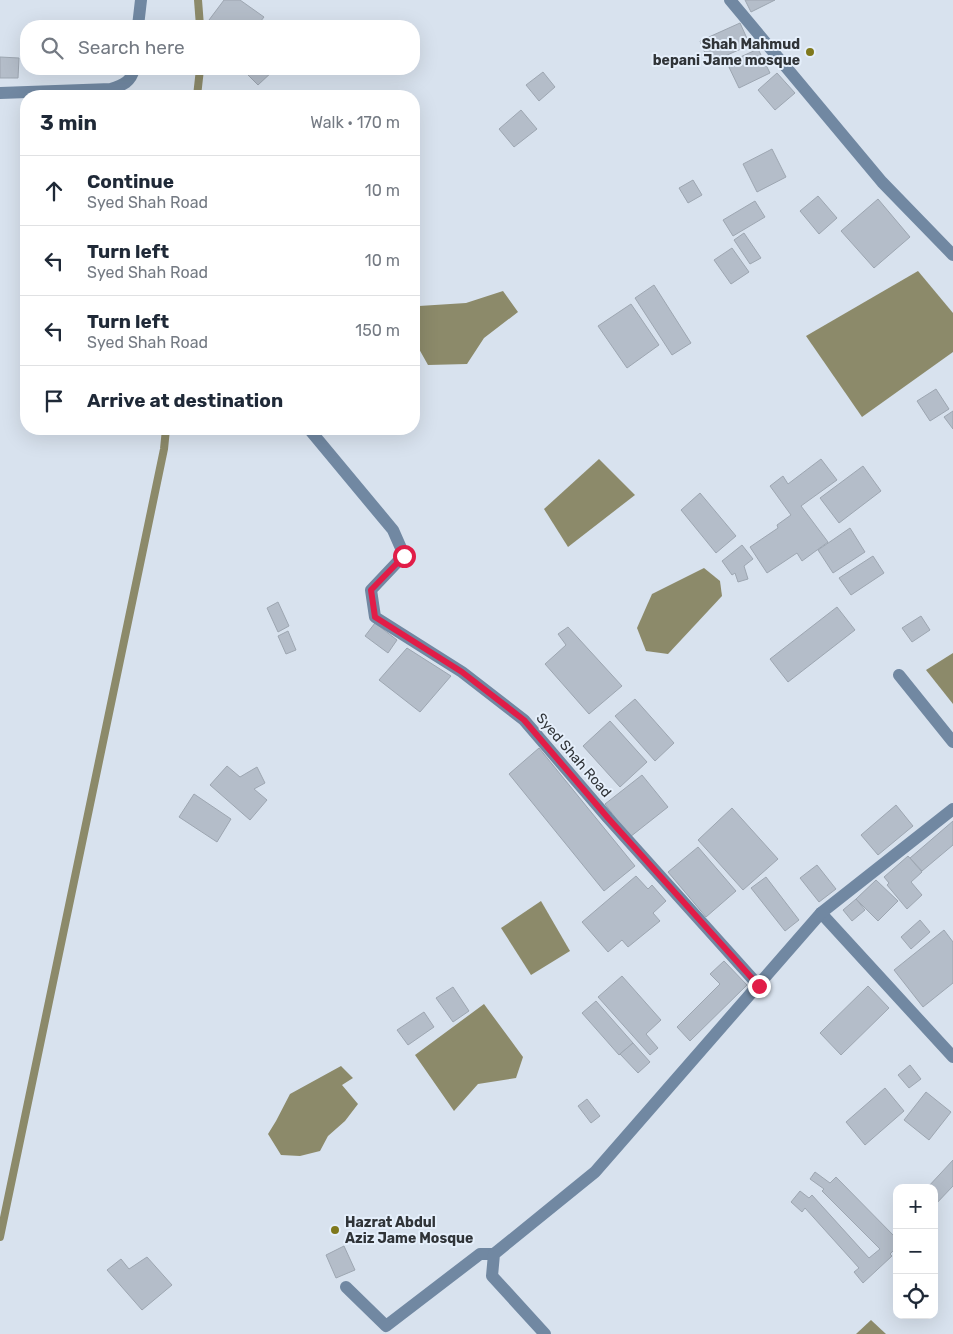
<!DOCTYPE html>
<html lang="en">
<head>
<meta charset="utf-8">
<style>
  body { margin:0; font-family:Rubik,sans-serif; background:#f2f2f3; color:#1f2937 }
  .controls { position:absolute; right:15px; bottom:15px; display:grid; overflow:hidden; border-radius:10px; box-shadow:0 5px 20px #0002 }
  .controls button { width:45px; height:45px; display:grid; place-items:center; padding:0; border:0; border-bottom:1px solid #e0e1e3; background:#fff; color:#1f2937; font:25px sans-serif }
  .stop { position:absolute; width:15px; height:15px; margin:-11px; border:4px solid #e11d48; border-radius:50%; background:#fff }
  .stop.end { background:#e11d48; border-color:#fff; box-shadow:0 1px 5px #0008 }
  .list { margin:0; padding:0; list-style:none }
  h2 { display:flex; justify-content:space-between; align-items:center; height:65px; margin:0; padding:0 20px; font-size:21px }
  h2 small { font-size:16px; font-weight:400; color:#747a83 }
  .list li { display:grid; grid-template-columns:32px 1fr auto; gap:15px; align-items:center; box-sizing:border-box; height:70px; padding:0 20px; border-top:1px solid #e0e1e3 }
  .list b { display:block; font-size:19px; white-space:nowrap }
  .list p { margin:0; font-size:16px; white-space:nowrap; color:#747a83 }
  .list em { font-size:16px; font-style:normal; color:#747a83 }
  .icon { flex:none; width:28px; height:28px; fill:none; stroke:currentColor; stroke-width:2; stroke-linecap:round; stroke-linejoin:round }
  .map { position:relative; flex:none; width:953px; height:1334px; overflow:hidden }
  .search { position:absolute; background:#fff; box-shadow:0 5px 20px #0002; left:20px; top:20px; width:400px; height:55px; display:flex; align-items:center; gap:12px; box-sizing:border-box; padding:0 18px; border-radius:20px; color:#747a83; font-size:19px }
  .panel { position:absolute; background:#fff; box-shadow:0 5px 20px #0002; left:20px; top:90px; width:400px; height:345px; border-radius:20px }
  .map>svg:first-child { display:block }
  .water { fill:#8c8a6a }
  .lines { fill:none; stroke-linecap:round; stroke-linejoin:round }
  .stream { stroke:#8c8a6a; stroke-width:8 }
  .building { fill:#b4bdc9; stroke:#9da6b1 }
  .minor { stroke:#7188a2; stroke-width:12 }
  .route { stroke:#e11d48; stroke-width:6 }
  .poi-dot { fill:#7f781c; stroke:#e5effb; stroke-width:2 }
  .labels { text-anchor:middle; stroke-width:4; stroke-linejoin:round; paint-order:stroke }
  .poi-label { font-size:14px; font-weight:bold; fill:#303438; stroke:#e5effb; text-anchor:end }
  .street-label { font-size:14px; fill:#303438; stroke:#e5effb }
</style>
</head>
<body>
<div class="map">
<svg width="953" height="1334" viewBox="0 0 953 1334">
  <rect width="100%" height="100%" fill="#d8e2ee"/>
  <g class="water">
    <path d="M918,271L953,313V352L862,417L806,336Z"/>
    <path d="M503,291L518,312L484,338L467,364L428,365L414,340V327L419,306L466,303Z"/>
    <path d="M599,459L635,495L568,547L544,509Z"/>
    <path d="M704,568L720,581L722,596L668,654L646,651L637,628L652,594Z"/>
    <path d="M953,653V704L926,670Z"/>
    <path d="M541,901L570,951L531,975L501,928Z"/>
    <path d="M484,1004L523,1057L516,1078L478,1084L454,1111L415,1055Z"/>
    <path d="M341,1066L353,1078L342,1085L358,1104L345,1121L328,1136L320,1151L300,1156L281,1155L268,1134L276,1121L290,1094Z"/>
    <path d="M871,1320L886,1334H856Z"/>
  </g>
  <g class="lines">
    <g class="stream">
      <path d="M198,0L200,26"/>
      <path d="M197,96L200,69"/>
      <path d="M0,1237L164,449L166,429"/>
    </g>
  </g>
  <g class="building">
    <path d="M224,0H240L264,17L257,26H218L209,20Z"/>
    <path d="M745,0H775L751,12Z"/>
    <path d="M740,23L750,45L709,63L700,41Z"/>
    <path d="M758,49L770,73L739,88L727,63Z"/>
    <path d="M0,57L19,58L18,78H0Z"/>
    <path d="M242,69H273L274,70L258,85Z"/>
    <path d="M543,72L555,87L539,101L526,85Z"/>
    <path d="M777,73L795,93L775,110L758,90Z"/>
    <path d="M521,110L537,129L514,147L499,129Z"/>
    <path d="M772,149L786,177L757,192L743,164Z"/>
    <path d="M693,180L702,195L688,203L679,188Z"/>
    <path d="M818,196L837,218L819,234L800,211Z"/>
    <path d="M878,199L910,237L874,268L841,231Z"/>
    <path d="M755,201L765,217L733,236L723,220Z"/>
    <path d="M744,233L761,258L750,264L734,240Z"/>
    <path d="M732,248L749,272L731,284L714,260Z"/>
    <path d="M654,285L691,343L672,355L635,298Z"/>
    <path d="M631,304L659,345L627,368L598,326Z"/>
    <path d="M936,389L949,409L930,421L917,401Z"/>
    <path d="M953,411V429L944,417Z"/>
    <path d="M821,459L837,480L801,506L828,542L802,561L797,553L767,573L750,547L778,528L777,525L791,515L770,486L783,476L788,484Z"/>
    <path d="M863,466L881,491L839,523L820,498Z"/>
    <path d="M700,493L736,536L716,553L681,510Z"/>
    <path d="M850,528L865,552L833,573L818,550Z"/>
    <path d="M742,545L753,559L744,566L748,579L738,582L735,573L732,575L722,561Z"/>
    <path d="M873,556L884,573L851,595L839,578Z"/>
    <path d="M278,602L289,626L278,632L267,608Z"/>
    <path d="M837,607L855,630L788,682L770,659Z"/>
    <path d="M921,616L930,630L912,642L902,628Z"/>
    <path d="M375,623L397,640L388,653L365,636Z"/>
    <path d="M568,627L622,686L589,714L545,664L566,645L558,634Z"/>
    <path d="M288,631L296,650L286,654L278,636Z"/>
    <path d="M407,648L451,676L420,712L379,680Z"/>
    <path d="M635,699L674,743L655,761L615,716Z"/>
    <path d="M610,721L647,762L620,787L583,746Z"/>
    <path d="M539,748L635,866L604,891L509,774Z"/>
    <path d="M227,766L240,777L257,767L265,783L254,789L267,800L250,820L210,785Z"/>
    <path d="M642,775L668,807L630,837L605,804Z"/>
    <path d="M194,794L231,819L217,842L179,817Z"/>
    <path d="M896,805L913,826L878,855L861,835Z"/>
    <path d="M732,808L778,859L743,890L698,840Z"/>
    <path d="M953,821V845L922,871L910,858Z"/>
    <path d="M698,847L736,891L706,917L668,872Z"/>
    <path d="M908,856L922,872L911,882L922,895L907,909L887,885L889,883L884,877Z"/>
    <path d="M817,865L836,889L819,902L800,878Z"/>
    <path d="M636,876L648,889L652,885L666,901L653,913L660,921L628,947L622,940L608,952L582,922Z"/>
    <path d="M766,877L799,920L785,931L751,888Z"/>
    <path d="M876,880L898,901L878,921L856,899Z"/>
    <path d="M856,899L865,910L852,921L843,910Z"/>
    <path d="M920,920L930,932L911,949L901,937Z"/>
    <path d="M944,930L953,942V983L923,1007L894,970Z"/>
    <path d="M724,961L747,985L690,1041L677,1027L720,984L710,974Z"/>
    <path d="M622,976L661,1020L646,1034L658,1048L650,1055L598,997Z"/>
    <path d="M868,986L889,1008L841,1055L820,1033Z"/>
    <path d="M453,987L469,1011L453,1022L436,998Z"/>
    <path d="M596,1001L633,1043L619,1055L582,1013Z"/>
    <path d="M424,1012L434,1027L408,1045L397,1030Z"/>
    <path d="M633,1043L650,1062L638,1073L620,1054Z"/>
    <path d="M910,1065L921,1079L909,1088L898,1075Z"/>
    <path d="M885,1088L904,1111L865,1145L846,1122Z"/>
    <path d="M926,1092L951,1112L929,1140L904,1120Z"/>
    <path d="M587,1099L600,1116L591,1123L578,1106Z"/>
    <path d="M953,1160V1186L934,1206V1188H927Z"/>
    <path d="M815,1172L830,1183L836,1177L897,1239V1247L890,1254L892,1256L863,1283L854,1272L859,1268L805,1208L802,1212L791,1202L800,1191L809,1198L812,1195L869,1258L880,1249L822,1191L824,1189L810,1179Z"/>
    <path d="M344,1246L355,1270L336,1278L326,1255Z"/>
    <path d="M147,1257L172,1285L142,1310L107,1270L121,1259L129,1269Z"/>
  </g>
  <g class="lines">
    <g class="minor">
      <path d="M730,0L882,182L953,255"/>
      <path d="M138,26L141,0"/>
      <path d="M0,93L111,89C123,85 131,82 134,69"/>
      <path d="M309,429L393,530L404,555L371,590L375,617L462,672L524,720L608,818L759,986"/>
      <path d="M899,675L953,742"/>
      <path d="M821,913L953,1057"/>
      <path d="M346,1287L386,1326L480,1254H494"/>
      <path d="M545,1334L492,1276L494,1254L595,1172L821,913L953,809"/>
    </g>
  </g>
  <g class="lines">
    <path class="route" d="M404,556L371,590L375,617L462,672L524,720L608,818L759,986"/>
  </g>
  <g class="poi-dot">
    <circle cx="810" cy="52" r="5"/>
    <circle cx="335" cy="1230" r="5"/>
  </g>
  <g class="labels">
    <g class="poi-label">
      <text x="800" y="49">Shah Mahmud<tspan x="800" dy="16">bepani Jame mosque</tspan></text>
      <text x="345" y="1227" text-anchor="start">Hazrat Abdul<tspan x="345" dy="16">Aziz Jame Mosque</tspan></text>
    </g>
    <g class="street-label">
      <text transform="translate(574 755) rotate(49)" y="5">Syed Shah Road</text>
    </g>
  </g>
</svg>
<div class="controls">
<button>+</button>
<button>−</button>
<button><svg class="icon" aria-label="locate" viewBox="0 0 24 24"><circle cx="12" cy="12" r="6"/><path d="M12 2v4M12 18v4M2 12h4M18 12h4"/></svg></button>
</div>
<div class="stop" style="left:404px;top:556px"></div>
<div class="stop end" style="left:759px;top:986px"></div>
<div class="search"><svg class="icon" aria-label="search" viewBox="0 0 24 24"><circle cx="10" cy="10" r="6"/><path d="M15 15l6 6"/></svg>Search here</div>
<section class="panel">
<h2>3 min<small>Walk · 170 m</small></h2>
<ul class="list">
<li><svg class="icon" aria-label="ahead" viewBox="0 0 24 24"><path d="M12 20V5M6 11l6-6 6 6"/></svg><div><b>Continue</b><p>Syed Shah Road</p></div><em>10 m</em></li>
<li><svg class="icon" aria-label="left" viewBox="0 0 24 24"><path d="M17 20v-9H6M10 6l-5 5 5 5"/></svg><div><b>Turn left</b><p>Syed Shah Road</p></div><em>10 m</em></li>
<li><svg class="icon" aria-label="left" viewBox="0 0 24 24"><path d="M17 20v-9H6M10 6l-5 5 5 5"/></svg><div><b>Turn left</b><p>Syed Shah Road</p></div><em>150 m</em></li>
<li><svg class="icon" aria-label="arrive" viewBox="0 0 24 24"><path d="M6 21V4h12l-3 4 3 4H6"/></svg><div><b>Arrive at destination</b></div></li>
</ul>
</section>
</div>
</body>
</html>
